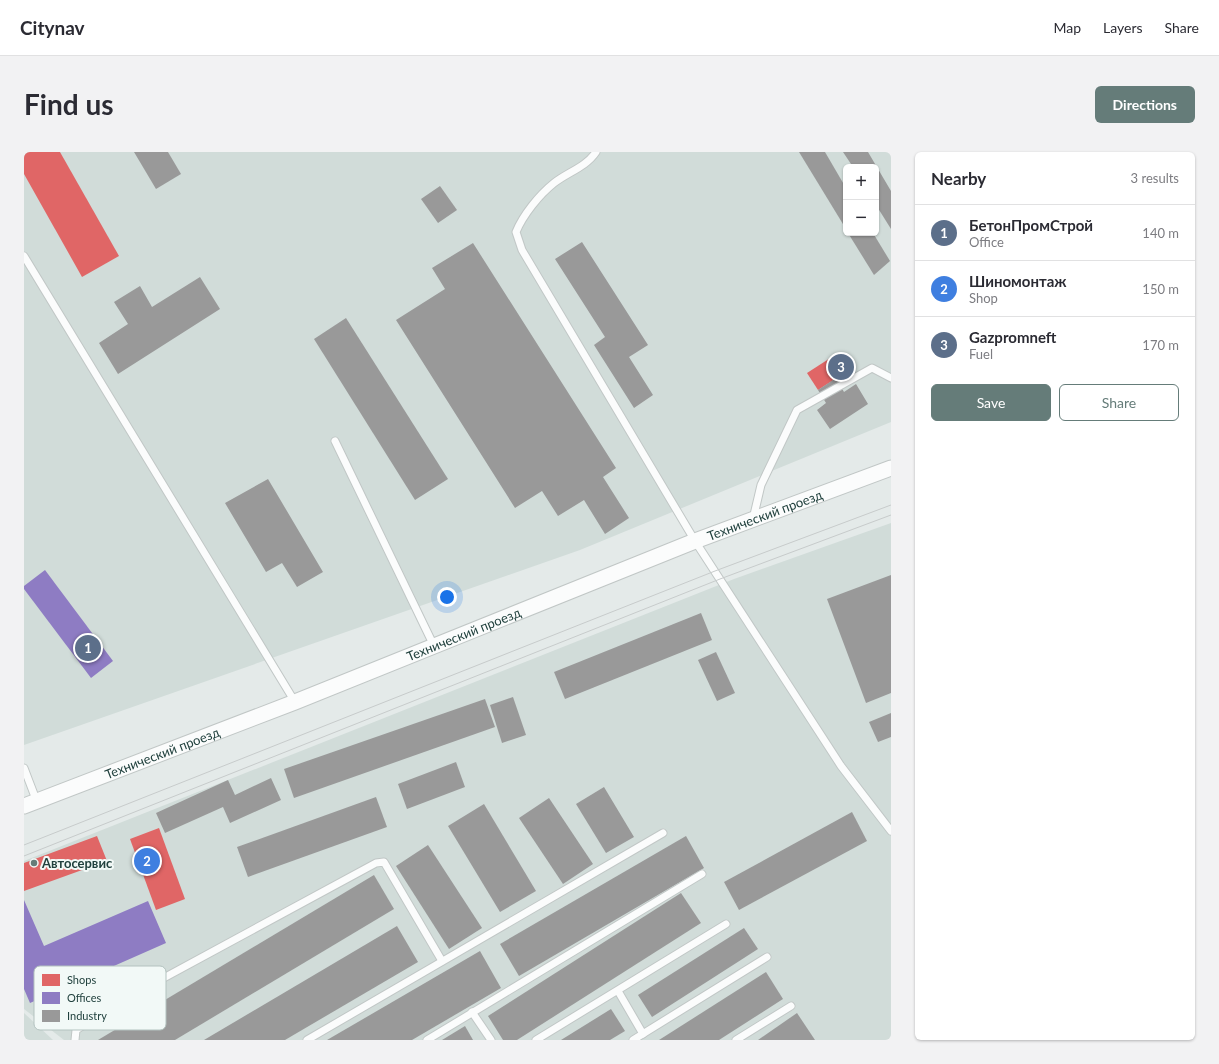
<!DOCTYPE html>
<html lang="en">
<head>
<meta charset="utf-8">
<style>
  body { margin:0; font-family:Lato,sans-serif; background:#f2f2f3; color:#2b2b33 }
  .controls { position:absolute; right:12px; top:12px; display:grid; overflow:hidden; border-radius:6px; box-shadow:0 1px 3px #0004 }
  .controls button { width:36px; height:36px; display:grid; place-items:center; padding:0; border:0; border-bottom:1px solid #e1e1e2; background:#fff; color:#2b2b33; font:20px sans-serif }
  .you { position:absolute; left:423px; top:445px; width:14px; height:14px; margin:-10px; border:3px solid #fff; border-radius:50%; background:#1a73e8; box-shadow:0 0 0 6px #1a73e833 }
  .badge { display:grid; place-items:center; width:26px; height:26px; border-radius:50%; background:#657c79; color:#fff; font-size:13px; font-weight:700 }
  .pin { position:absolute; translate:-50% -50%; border:2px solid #fff; box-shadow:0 1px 4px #0006 }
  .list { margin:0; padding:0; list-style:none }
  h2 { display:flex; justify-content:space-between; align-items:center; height:52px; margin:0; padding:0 16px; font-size:17px }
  h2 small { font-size:13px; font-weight:400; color:#7c7c81 }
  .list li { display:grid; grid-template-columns:26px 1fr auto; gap:12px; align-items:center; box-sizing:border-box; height:56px; padding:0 16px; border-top:1px solid #e1e1e2 }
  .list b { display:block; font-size:15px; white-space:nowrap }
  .list p { margin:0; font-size:13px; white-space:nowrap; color:#7c7c81 }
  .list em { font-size:13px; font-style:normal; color:#7c7c81 }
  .actions { display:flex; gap:8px; padding:12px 16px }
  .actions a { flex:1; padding:9px 0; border:1px solid #657c79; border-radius:6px; text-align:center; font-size:14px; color:#657c79 }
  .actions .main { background:#657c79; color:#fff }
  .map { position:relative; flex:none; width:867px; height:888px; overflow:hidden; border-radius:6px }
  header { display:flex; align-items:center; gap:24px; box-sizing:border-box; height:56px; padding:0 20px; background:#fff; border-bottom:1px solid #e1e1e2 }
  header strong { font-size:19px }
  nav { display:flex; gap:22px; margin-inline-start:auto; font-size:14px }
  .intro { display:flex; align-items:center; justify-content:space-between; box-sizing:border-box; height:96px; padding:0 24px }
  h1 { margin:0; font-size:28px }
  .button { padding:10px 18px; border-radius:6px; background:#657c79; color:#fff; font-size:14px; font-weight:700 }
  main { display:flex; gap:24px; padding:0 24px }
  aside { flex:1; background:#fff; border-radius:6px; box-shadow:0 1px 3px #0004 }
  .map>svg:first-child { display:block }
  .built { fill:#d1dcd9; fill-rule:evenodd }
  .shops { fill:#e06666 }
  .offices { fill:#8e7cc3 }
  .industry { fill:#999 }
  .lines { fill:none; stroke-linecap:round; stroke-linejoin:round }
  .lane-casing { stroke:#c1c7c6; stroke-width:9 }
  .street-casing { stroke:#c1c7c6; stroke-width:17 }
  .lane { stroke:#fbfcfc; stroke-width:7 }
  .street { stroke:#fbfcfc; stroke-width:15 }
  .tram { stroke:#c7cbcb; stroke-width:1 }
  .poi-dot { fill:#657c79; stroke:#f2f9f7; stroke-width:1.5 }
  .labels { text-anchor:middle; stroke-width:4; stroke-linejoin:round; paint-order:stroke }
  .street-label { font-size:13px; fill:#20403d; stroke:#f2f9f7 }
  .poi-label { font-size:13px; font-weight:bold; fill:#20403d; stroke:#f2f9f7; text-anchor:start }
  .key { fill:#f2f9f7; stroke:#b3c2bf; stroke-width:1 }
  .key-label { font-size:11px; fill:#20403d }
</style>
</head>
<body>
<header>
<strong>Citynav</strong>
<nav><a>Map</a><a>Layers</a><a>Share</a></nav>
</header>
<div class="intro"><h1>Find us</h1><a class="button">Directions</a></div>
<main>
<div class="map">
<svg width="867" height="888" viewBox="0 0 867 888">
  <rect width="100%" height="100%" fill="#e4eae9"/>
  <g class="built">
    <path d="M0,0H867V270L556,398L0,593ZM822,15H852V81H822Z"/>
    <path d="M867,371V888H40L0,857V709L710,427Z"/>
    <path d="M0,861L29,888H0Z"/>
  </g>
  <g class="shops">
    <path d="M0,0H36L95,104L58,125L0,22Z"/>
    <path d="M814,201L825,218L794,238L783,221Z"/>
    <path d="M135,676L161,747L132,758L106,687Z"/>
    <path d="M73,684L83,709L0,739V711Z"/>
  </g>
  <g class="offices">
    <path d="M21,418L89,509L67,526L0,437V434Z"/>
    <path d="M0,748L20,794L124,749L142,791L6,851L0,837Z"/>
  </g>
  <g class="industry">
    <path d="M110,0H144L157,22L132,37Z"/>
    <path d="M775,0H801L822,36V77Z"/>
    <path d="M819,0H844L867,39V77L852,53V15H829Z"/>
    <path d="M416,34L433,58L414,71L397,47Z"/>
    <path d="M824,81H849L866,109L850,123Z"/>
    <path d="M558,90L624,193L605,205L629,243L610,256L570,193L581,185L531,107Z"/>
    <path d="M449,91L592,316L579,325L605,366L581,382L560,348L534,364L518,339L491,356L372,168L421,137L408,116Z"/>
    <path d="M176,125L196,157L94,222L75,191L104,172L90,150L116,134L128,155Z"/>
    <path d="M322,166L424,327L391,348L290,187Z"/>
    <path d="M812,226L820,240L832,232L844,252L806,277L793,258L802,251L794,238Z"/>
    <path d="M244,327L299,420L273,435L258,411L242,420L201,351Z"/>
    <path d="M867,423V541L842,551L803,447Z"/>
    <path d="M677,461L688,488L541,547L530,520Z"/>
    <path d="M692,500L711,541L693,549L674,508Z"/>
    <path d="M489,545L502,583L478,591L466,553Z"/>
    <path d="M461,547L471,575L270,646L260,617Z"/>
    <path d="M867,561V585L854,590L845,570Z"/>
    <path d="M432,610L441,635L383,657L374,632Z"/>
    <path d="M247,626L257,648L206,671L199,655L141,681L132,661L204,628L211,643Z"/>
    <path d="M580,635L610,685L582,701L552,652Z"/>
    <path d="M352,645L363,675L224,725L213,695Z"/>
    <path d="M525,646L569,712L539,732L495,666Z"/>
    <path d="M460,652L512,739L476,760L424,674Z"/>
    <path d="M828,660L843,689L715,758L700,730Z"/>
    <path d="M662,684L680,716L495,824L476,792Z"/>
    <path d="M404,693L458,776L425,797L372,714Z"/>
    <path d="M350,723L370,757L151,888H74Z"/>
    <path d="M657,741L677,771L493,888H479L464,864Z"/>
    <path d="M373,774L394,810L261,888H180Z"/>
    <path d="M720,776L734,797L628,865L614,843Z"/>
    <path d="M456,799L477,836L388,888H303Z"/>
    <path d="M742,820L759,847L695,888H635Z"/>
    <path d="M587,857L601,879L586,888H537Z"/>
    <path d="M773,861L791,888H734Z"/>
    <path d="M441,874L449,888H418Z"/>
  </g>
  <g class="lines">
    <g class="lane-casing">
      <g id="lane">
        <path d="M572,0C562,15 544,20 530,31C515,43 499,63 492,80L498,98L671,389L817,614L867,679"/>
        <path d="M0,104L271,550"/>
        <path d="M311,289L410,494"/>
        <path d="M729,367L737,333L773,258L848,216L867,226"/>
        <path d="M0,616L13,650"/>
        <path d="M594,839L619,882"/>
        <path d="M448,860L467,888"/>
        <path d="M51,888L52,878L112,841L352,711L360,710L418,809"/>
        <path d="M283,888L639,681"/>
        <path d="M403,888L678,722"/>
        <path d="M512,888L702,772"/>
        <path d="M609,888L743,805"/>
        <path d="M712,888L767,854"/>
      </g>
    </g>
    <g class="street-casing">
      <g id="street">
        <path id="s1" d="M0,654L271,550L671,389L867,316"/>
      </g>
    </g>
    <use href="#lane" class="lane"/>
    <use href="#street" class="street"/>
    <g class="tram">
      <path d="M0,693L691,419L867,353"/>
      <path d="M0,704L696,427L867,363"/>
    </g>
  </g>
  <circle class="poi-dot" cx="10" cy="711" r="4"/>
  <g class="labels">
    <g class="street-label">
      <text dy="5" stroke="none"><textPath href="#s1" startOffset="796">Технический проезд</textPath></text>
      <text dy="5" stroke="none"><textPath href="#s1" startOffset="472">Технический проезд</textPath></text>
      <text dy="5" stroke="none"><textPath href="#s1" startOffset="148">Технический проезд</textPath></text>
    </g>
    <g class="poi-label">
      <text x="18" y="716">Автосервис</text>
    </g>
  </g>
  <rect x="10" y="814" width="132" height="64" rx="6" class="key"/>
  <rect x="18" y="822" width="18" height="12" fill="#e06666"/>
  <rect x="18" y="840" width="18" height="12" fill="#8e7cc3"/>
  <rect x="18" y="858" width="18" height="12" fill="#999"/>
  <g class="key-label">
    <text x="43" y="832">Shops</text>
    <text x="43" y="850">Offices</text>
    <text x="43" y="868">Industry</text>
  </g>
</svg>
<div class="controls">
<button>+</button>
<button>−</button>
</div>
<div class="you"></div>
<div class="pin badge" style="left:64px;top:496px;background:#5c6f8a">1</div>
<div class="pin badge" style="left:123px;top:709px;background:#3f7fe0">2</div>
<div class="pin badge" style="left:817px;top:215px;background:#5c6f8a">3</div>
</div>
<aside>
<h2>Nearby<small>3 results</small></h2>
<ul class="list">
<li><span class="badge" style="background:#5c6f8a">1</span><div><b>БетонПромСтрой</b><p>Office</p></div><em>140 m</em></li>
<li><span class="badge" style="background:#3f7fe0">2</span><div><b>Шиномонтаж</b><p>Shop</p></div><em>150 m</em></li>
<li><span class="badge" style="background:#5c6f8a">3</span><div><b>Gazpromneft</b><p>Fuel</p></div><em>170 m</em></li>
</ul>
<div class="actions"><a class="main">Save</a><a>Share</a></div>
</aside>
</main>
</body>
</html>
